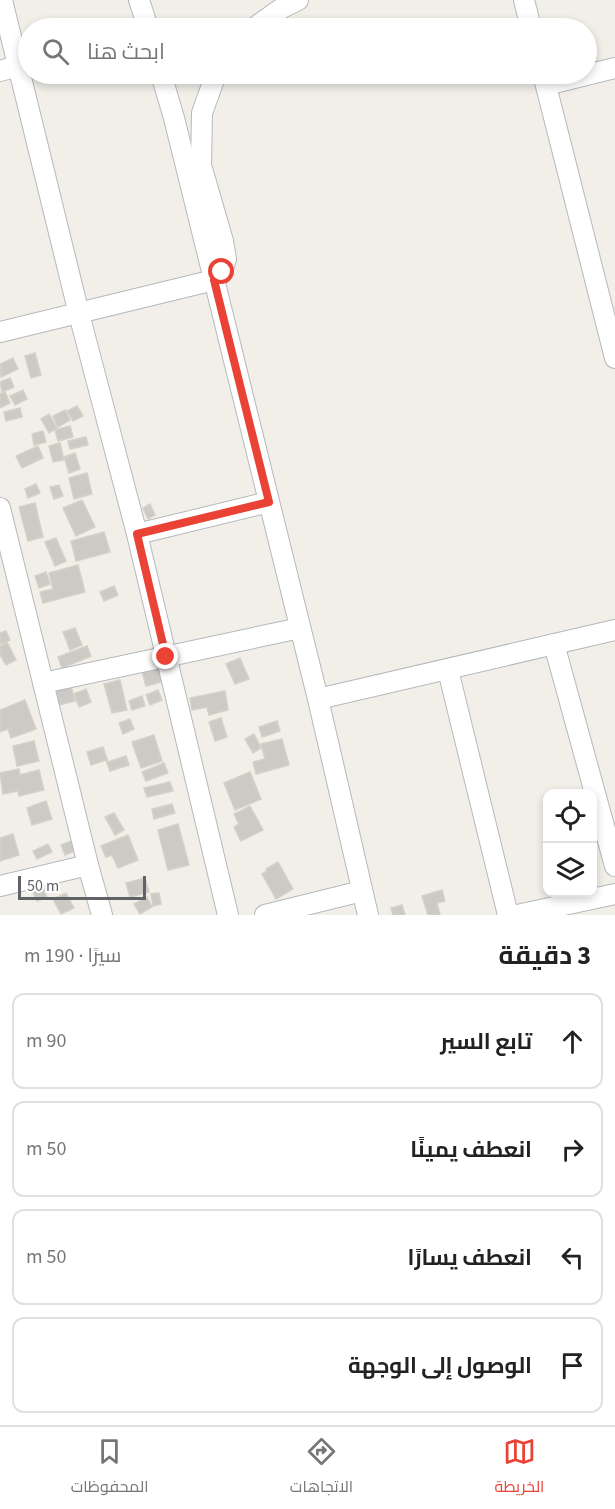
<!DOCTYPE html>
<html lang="ar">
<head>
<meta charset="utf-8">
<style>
  body { margin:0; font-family:"Source Sans 3",Cairo,sans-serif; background:#f6f6f6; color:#222; direction:rtl }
  .controls { position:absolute; right:18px; bottom:18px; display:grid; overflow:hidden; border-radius:12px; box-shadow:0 3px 9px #0003 }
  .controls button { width:54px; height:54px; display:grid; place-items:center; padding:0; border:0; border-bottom:2px solid #e0e0e0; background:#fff; color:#222; font:30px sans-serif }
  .scale { position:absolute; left:18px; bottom:15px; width:128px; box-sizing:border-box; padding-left:6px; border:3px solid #5f6368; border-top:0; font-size:16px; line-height:21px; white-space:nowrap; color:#5f6368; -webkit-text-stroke:4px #fff; paint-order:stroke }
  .stop { position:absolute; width:18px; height:18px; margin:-14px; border:4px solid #ea4335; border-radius:50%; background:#fff }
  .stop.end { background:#ea4335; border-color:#fff; box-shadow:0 2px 6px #0008 }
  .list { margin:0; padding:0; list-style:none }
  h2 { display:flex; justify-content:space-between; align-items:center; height:78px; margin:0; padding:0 24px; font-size:26px }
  h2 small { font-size:20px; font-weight:400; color:#767676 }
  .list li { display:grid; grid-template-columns:39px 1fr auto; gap:18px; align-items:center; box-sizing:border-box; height:96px; margin:0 12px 12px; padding:0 12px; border:2px solid #e0e0e0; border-radius:12px }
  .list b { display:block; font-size:22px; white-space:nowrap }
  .list em { font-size:20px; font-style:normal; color:#767676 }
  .icon { flex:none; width:33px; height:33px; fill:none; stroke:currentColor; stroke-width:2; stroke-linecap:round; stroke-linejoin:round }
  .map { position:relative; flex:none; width:615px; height:915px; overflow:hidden; direction:ltr }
  .search { position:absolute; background:#fff; box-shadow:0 3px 9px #0003; left:18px; right:18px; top:18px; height:66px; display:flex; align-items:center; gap:15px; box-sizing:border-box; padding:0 21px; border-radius:33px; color:#767676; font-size:22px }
  .sheet { height:510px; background:#fff }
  nav { display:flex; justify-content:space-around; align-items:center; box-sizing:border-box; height:84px; border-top:2px solid #e0e0e0; background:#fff; font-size:16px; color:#767676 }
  nav a { display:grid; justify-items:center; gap:3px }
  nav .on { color:#ea4335 }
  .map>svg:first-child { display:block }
  .building { fill:#cccac5; stroke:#d6d1c6; stroke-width:1.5 }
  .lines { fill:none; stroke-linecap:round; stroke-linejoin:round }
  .minor-casing { stroke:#b5b8bc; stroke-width:22 }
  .minor { stroke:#fff; stroke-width:20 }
  .route { stroke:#ea4335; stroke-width:8 }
</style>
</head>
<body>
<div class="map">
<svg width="615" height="915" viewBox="0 0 615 915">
  <rect width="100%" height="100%" fill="#f1efe8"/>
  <g class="building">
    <path d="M35,353L41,375L31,378L25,356Z"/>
    <path d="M13,358L18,369L1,377L0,364Z"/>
    <path d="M10,378L14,387L2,392L0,382Z"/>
    <path d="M23,390L27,399L15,405L10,396Z"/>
    <path d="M5,392L10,403L0,408V394Z"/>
    <path d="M77,406L83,416L73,421L67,411Z"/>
    <path d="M20,408L22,417L6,421L4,412Z"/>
    <path d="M65,410L70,420L58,427L53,416Z"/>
    <path d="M49,414L57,428L49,433L41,419Z"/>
    <path d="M70,426L73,437L58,441L55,430Z"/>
    <path d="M43,431L46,442L34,445L32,434Z"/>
    <path d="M86,437L88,445L70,449L68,441Z"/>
    <path d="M60,443L64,460L53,462L49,446Z"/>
    <path d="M38,446L43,458L22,468L16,456Z"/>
    <path d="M75,453L80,469L69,473L64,457Z"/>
    <path d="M87,473L92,494L74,499L69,478Z"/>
    <path d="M36,484L40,493L28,498L25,489Z"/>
    <path d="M59,485L63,496L54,499L50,487Z"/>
    <path d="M82,500L95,527L76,536L63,508Z"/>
    <path d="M35,503L43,537L28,541L19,507Z"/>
    <path d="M150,504L155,515L148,519L143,508Z"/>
    <path d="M104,532L110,552L76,561L71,541Z"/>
    <path d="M56,538L66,561L55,566L45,542Z"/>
    <path d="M78,565L85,592L43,603L40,592L53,589L49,573Z"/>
    <path d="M46,572L50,584L39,588L35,576Z"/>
    <path d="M114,586L118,595L104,601L100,592Z"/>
    <path d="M75,628L82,645L70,650L63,632Z"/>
    <path d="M6,631L10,640L0,644V633Z"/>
    <path d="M7,642L16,660L6,665L0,655V646Z"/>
    <path d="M87,646L91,656L62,668L58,657Z"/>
    <path d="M240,658L249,679L235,684L226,664Z"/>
    <path d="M160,663L165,681L146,686L141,668Z"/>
    <path d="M120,680L127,710L112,713L104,684Z"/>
    <path d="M71,686L75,701L59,705L56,690Z"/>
    <path d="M86,689L91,702L79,707L74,694Z"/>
    <path d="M158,690L162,700L150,705L146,695Z"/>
    <path d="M225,691L228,710L209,715L207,707L192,710L190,698Z"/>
    <path d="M142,696L145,706L132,710L129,701Z"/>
    <path d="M25,700L36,729L11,738L8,729L0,732V710Z"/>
    <path d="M221,718L227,737L215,741L209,722Z"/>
    <path d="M130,719L134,729L123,734L119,723Z"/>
    <path d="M277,721L280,731L262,737L259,727Z"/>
    <path d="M254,734L261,748L253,753L245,739Z"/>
    <path d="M154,735L162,761L141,768L132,742Z"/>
    <path d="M282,739L289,765L256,774L253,762L265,759L261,744Z"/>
    <path d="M34,741L39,761L17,766L13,746Z"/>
    <path d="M103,747L108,762L126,756L129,765L110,771L106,760L91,765L87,752Z"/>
    <path d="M164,763L168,773L146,781L142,772Z"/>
    <path d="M19,769L20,775L39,770L44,790L19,796L18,791L3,794L0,773Z"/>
    <path d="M250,772L261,799L235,810L224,783Z"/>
    <path d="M170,782L173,791L147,797L144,788Z"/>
    <path d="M46,801L52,819L32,825L27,808Z"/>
    <path d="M172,804L175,813L154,819L152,809Z"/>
    <path d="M250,806L263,830L241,841L234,827L239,824L234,814Z"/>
    <path d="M114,813L124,830L115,835L105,817Z"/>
    <path d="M178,824L189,865L168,870L158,830Z"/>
    <path d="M13,834L19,855L0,861V838Z"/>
    <path d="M128,835L138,860L118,868L112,855L106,857L101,846Z"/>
    <path d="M76,839L80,849L65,855L61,845Z"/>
    <path d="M48,844L52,852L37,859L33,851Z"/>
    <path d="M278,862L293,889L276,899L262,874L267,871L266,869Z"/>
    <path d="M145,878L149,892L130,897L126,883Z"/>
    <path d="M43,887L47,897L37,901L33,892Z"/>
    <path d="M442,890L445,901L437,903L440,915H428L422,896Z"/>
    <path d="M66,893L74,908L61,914L53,899Z"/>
    <path d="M159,893L161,904L153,906L151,894Z"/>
    <path d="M147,897L152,907L140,914L134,904Z"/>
    <path d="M402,905L405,915H393L391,908Z"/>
  </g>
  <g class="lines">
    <g class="minor-casing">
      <g id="minor">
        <path d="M2,0L79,314L137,534L228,915"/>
        <path d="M139,0L148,28"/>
        <path d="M524,0L531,28"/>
        <path d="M254,28L282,8L298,0"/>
        <path d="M0,71L18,66"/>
        <path d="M161,74L174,118L318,699L368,915"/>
        <path d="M543,74L615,358"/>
        <path d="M546,85L615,68"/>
        <path d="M0,332L214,280L222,272L226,259L223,241L201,165L202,113L216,74"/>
        <path d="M0,508L88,865L102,915"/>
        <path d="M137,534L269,502"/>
        <path d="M554,644L615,866"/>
        <path d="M448,670L508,915"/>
        <path d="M43,683L300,628"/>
        <path d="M318,699L615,630"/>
        <path d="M0,886L88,865"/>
        <path d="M265,915L362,891"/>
        <path d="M517,915L615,894"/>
      </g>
    </g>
    <use href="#minor" class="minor"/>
  </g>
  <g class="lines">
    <path class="route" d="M166,657L137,534L269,502L214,280L222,272"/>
  </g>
</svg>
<div class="controls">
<button><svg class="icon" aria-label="locate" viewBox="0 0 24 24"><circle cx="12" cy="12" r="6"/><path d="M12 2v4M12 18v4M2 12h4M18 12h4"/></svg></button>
<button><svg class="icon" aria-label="layers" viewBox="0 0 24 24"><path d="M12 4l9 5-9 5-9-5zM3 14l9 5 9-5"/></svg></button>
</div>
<div class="scale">50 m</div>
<div class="stop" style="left:222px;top:272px"></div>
<div class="stop end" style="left:166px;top:657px"></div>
<div class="search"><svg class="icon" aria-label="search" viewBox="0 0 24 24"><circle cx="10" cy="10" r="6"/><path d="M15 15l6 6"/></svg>ابحث هنا</div>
</div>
<section class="sheet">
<h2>3 دقيقة<small>سيرًا · 190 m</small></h2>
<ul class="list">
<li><svg class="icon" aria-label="ahead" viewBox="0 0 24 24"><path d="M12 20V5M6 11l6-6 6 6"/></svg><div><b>تابع السير</b></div><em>90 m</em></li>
<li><svg class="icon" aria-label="right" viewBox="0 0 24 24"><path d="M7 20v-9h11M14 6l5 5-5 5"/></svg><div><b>انعطف يمينًا</b></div><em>50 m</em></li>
<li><svg class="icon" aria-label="left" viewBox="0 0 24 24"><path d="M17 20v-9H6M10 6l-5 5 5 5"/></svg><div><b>انعطف يسارًا</b></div><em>50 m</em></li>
<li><svg class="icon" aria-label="arrive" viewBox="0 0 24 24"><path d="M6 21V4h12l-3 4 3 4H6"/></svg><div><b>الوصول إلى الوجهة</b></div></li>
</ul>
</section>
<nav>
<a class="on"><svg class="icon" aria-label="map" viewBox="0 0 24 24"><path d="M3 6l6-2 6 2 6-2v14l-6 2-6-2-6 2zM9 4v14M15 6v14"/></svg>الخريطة</a>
<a><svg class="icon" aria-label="directions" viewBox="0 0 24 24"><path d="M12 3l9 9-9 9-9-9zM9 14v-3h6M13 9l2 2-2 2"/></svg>الاتجاهات</a>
<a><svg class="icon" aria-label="saved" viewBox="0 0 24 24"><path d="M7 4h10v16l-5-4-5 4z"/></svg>المحفوظات</a>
</nav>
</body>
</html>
